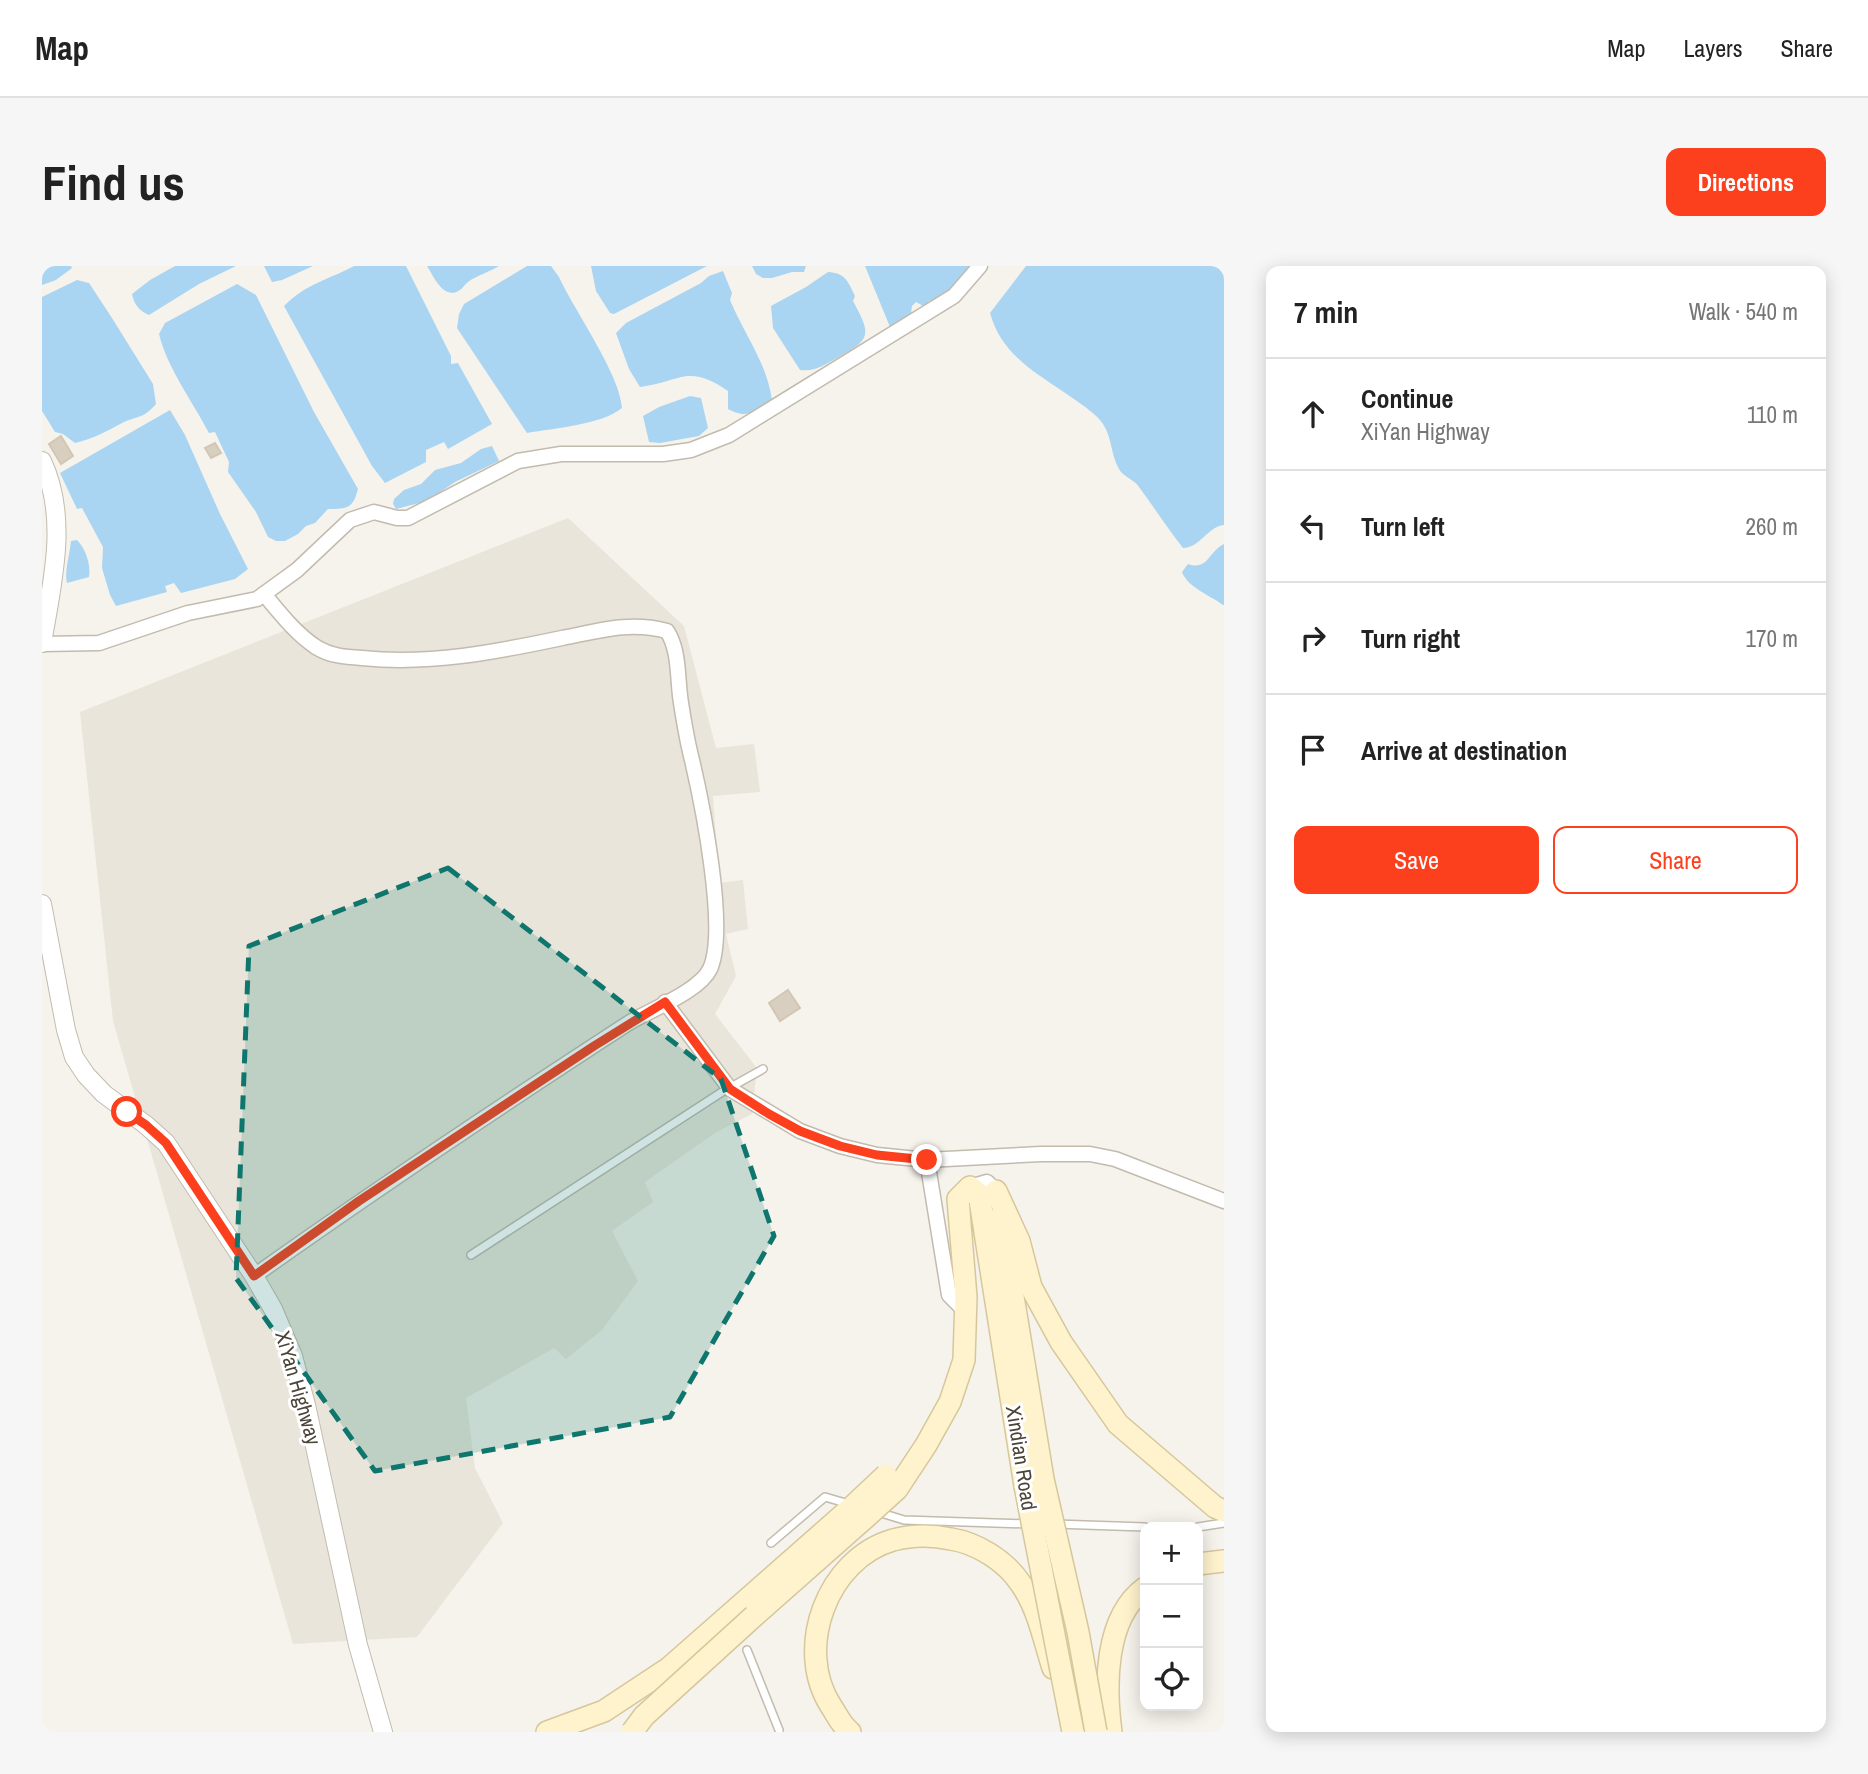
<!DOCTYPE html>
<html lang="en">
<head>
<meta charset="utf-8">
<style>
  body { margin:0; font-family:"Archivo Narrow",sans-serif; background:#f6f6f6; color:#222 }
  .controls { position:absolute; right:21px; bottom:21px; display:grid; overflow:hidden; border-radius:14px; box-shadow:0 4px 18px #0003 }
  .controls button { width:63px; height:63px; display:grid; place-items:center; padding:0; border:0; border-bottom:2px solid #e0e0e0; background:#fff; color:#222; font:35px sans-serif }
  .stop { position:absolute; width:21px; height:21px; margin:-16px; border:5px solid #fc3f1d; border-radius:50%; background:#fff }
  .stop.end { background:#fc3f1d; border-color:#fff; box-shadow:0 2px 7px #0008 }
  .list { margin:0; padding:0; list-style:none }
  h2 { display:flex; justify-content:space-between; align-items:center; height:91px; margin:0; padding:0 28px; font-size:30px }
  h2 small { font-size:23px; font-weight:400; color:#767676 }
  .list li { display:grid; grid-template-columns:46px 1fr auto; gap:21px; align-items:center; box-sizing:border-box; height:112px; padding:0 28px; border-top:2px solid #e0e0e0 }
  .list b { display:block; font-size:26px; white-space:nowrap }
  .list p { margin:0; font-size:23px; white-space:nowrap; color:#767676 }
  .list em { font-size:23px; font-style:normal; color:#767676 }
  .actions { display:flex; gap:14px; padding:21px 28px }
  .actions a { flex:1; padding:16px 0; border:2px solid #fc3f1d; border-radius:14px; text-align:center; font-size:24px; color:#fc3f1d }
  .actions .main { background:#fc3f1d; color:#fff }
  .icon { flex:none; width:38px; height:38px; fill:none; stroke:currentColor; stroke-width:2; stroke-linecap:round; stroke-linejoin:round }
  .map { position:relative; flex:none; width:1182px; height:1466px; overflow:hidden; border-radius:14px }
  header { display:flex; align-items:center; gap:42px; box-sizing:border-box; height:98px; padding:0 35px; background:#fff; border-bottom:2px solid #e0e0e0 }
  header strong { font-size:33px }
  nav { display:flex; gap:38px; margin-inline-start:auto; font-size:24px }
  .intro { display:flex; align-items:center; justify-content:space-between; box-sizing:border-box; height:168px; padding:0 42px }
  h1 { margin:0; font-size:49px }
  .button { padding:18px 32px; border-radius:14px; background:#fc3f1d; color:#fff; font-size:24px; font-weight:700 }
  main { display:flex; gap:42px; padding:0 42px }
  aside { flex:1; background:#fff; border-radius:14px; box-shadow:0 4px 18px #0003 }
  .map>svg:first-child { display:block }
  .residential { fill:#eae5da }
  .water { fill:#a9d4f2 }
  .building { fill:#d8cfc1; stroke:#d3c7b4; stroke-width:2 }
  .lines { fill:none; stroke-linecap:round; stroke-linejoin:round }
  .service-casing { stroke:#c2bbae; stroke-width:10 }
  .minor-casing { stroke:#c2bbae; stroke-width:17 }
  .tertiary-casing { stroke:#c2bbae; stroke-width:20 }
  .secondary-casing { stroke:#d6c79b; stroke-width:24 }
  .service { stroke:#fff; stroke-width:7 }
  .minor { stroke:#fff; stroke-width:14 }
  .tertiary { stroke:#fff; stroke-width:18 }
  .secondary { stroke:#fff3cd; stroke-width:21 }
  .secondary-bridge-casing { stroke:#d6c79b; stroke-width:24; stroke-linecap:butt }
  .secondary-bridge { stroke:#fff3cd; stroke-width:21 }
  .route { stroke:#fc3f1d; stroke-width:9 }
  .marked { fill:#0f766e; fill-opacity:0.2; stroke:#0f766e; stroke-width:5; stroke-dasharray:14 9; stroke-linejoin:round }
  .labels { text-anchor:middle; stroke-width:6; stroke-linejoin:round; paint-order:stroke }
  .street-label { font-size:21px; fill:#4b4439; stroke:#fff }
</style>
</head>
<body>
<header>
<strong>Map</strong>
<nav><a>Map</a><a>Layers</a><a>Share</a></nav>
</header>
<div class="intro"><h1>Find us</h1><a class="button">Directions</a></div>
<main>
<div class="map">
<svg width="1182" height="1466" viewBox="0 0 1182 1466">
  <rect width="100%" height="100%" fill="#f6f3ec"/>
  <path class="residential" d="M526,252L642,360L674,482L712,478L718,526L671,530L677,617L701,614L706,663L684,668L694,710L673,748L715,802L710,848L673,867L603,916L611,936L570,965L596,1015L560,1064L524,1093L512,1082L424,1132L433,1202L461,1257L375,1371L251,1378L71,755L38,446Z"/>
  <g class="water">
    <path d="M0,0H29L30,2L14,14L0,19Z"/>
    <path d="M133,0H194L157,18L107,49C97,45 92,38 90,28L108,14Z"/>
    <path d="M222,0H271L240,14L230,16Z"/>
    <path d="M312,0H364L409,90V98L416,97L450,158L406,183L402,176L384,184V196L343,217L330,200L242,40C265,17 286,14 312,0Z"/>
    <path d="M385,0H457C448,6 435,9 426,16C423,18 421,22 418,24C402,35 392,11 385,0Z"/>
    <path d="M485,0H509L517,11C532,44 578,108 580,142C559,159 512,162 485,167L415,62L417,48L422,38Z"/>
    <path d="M549,0H665L572,48L568,47L554,25Z"/>
    <path d="M710,0H764L762,6H750L730,12H721L714,8Z"/>
    <path d="M823,0H928L919,13L898,32L887,35L883,41L874,36L870,40L869,48L848,61Z"/>
    <path d="M984,0H1182V259C1165,261 1158,282 1141,282C1125,262 1112,241 1097,221C1092,213 1081,211 1077,203C1069,190 1070,171 1061,158C1054,148 1042,140 1032,133C997,108 960,91 948,47Z"/>
    <path d="M681,5L690,27L688,34C702,68 725,97 730,134C711,145 707,154 686,143V125C645,97 639,116 598,121L587,103L574,67L584,57L659,17L667,10Z"/>
    <path d="M786,6C803,7 806,15 813,30L811,35C830,70 829,73 795,92C782,99 773,106 758,104L731,62L729,40L764,21Z"/>
    <path d="M35,14L47,17L70,52L111,118L114,138C100,154 96,149 80,157C65,165 51,173 33,177L21,168L13,166L0,145V31Z"/>
    <path d="M195,18L214,29L272,146L316,223C311,242 306,243 286,243L273,257L264,260L256,268L243,275H234L226,271L214,246L186,206L187,196L173,166L167,167C151,136 125,102 117,68L123,57Z"/>
    <path d="M648,130L659,132L666,162L657,170L618,177L607,176L601,150L617,141Z"/>
    <path d="M128,144L143,169L178,248L206,303L193,313L139,327L132,317L123,320L125,326L74,340L68,329L60,302L61,281L40,242L35,243L18,207Z"/>
    <path d="M450,180L457,195L413,216L385,235L354,243L351,238L352,233L362,224L379,218L393,204L419,197L439,183Z"/>
    <path d="M35,274C44,283 49,299 47,311L25,317C22,307 28,287 29,275Z"/>
    <path d="M1182,278V339H1181C1168,329 1146,322 1140,306L1146,298C1166,305 1166,286 1182,278Z"/>
  </g>
  <g class="building">
    <path d="M19,170L31,190L19,198L7,178Z"/>
    <path d="M173,177L179,187L169,192L163,182Z"/>
    <path d="M746,724L758,742L738,755L727,737Z"/>
  </g>
  <g class="lines">
    <g class="service-casing">
      <g id="service">
        <path d="M429,989L680,826L721,803"/>
        <path d="M836,1246L862,1254L987,1258"/>
        <path d="M1013,1258L1103,1261"/>
        <path d="M1156,1261L1182,1257"/>
        <path d="M729,1277L783,1231L807,1238"/>
        <path d="M705,1384L737,1464"/>
      </g>
    </g>
    <g class="minor-casing">
      <g id="minor">
        <path d="M0,378L57,377L146,347L215,333L255,304L308,254L332,246L355,252H366L476,195L519,188H621L649,184L687,169L912,30L938,0"/>
        <path d="M623,736L688,823L758,865L798,880L835,889L885,894L999,888H1048L1073,893L1182,935"/>
        <path d="M885,894L907,1029L924,1046"/>
        <path d="M928,921L945,916L954,925"/>
        <path d="M212,1010C334,923 459,840 585,758C607,744 657,726 668,703C686,664 660,537 650,494C645,475 642,456 639,437C635,413 638,385 625,365C587,355 557,365 520,372C454,386 388,399 320,392C304,391 288,390 274,381C254,368 237,346 222,328"/>
      </g>
    </g>
    <g class="tertiary-casing">
      <g id="tertiary">
        <path d="M0,195C27,252 10,318 0,377"/>
        <path d="M0,638L24,764L32,791L44,809L62,828L104,859L124,877L212,1010L231,1043L251,1090L264,1139L316,1379L341,1466"/>
      </g>
    </g>
    <g class="secondary-casing">
      <g id="secondary">
        <path d="M954,925L977,975L989,1021L1019,1076L1076,1158L1173,1241L1182,1245"/>
        <path d="M958,951L1001,1213"/>
        <path d="M855,1223L884,1179L908,1136L922,1094L924,1031L916,933L928,921L937,928L983,1220"/>
        <path d="M1156,1298L1182,1295"/>
        <path d="M712,1350L823,1252"/>
        <path d="M505,1466L562,1445L627,1402L810,1241"/>
        <path d="M808,1466C799,1459 795,1449 789,1440C752,1383 785,1293 851,1274C870,1269 890,1269 909,1273C935,1277 964,1295 979,1318C996,1342 1002,1374 1011,1402"/>
        <path d="M1069,1466C1063,1421 1062,1352 1103,1322"/>
      </g>
    </g>
    <use href="#service" class="service"/>
    <use href="#minor" class="minor"/>
    <use href="#tertiary" class="tertiary"/>
    <use href="#secondary" class="secondary"/>
    <g class="secondary-bridge-casing">
      <g id="secondary-bridge">
        <path d="M1001,1213L1036,1366L1054,1466"/>
        <path d="M983,1220L1031,1466"/>
        <path d="M810,1241L844,1209"/>
        <path d="M823,1252L855,1223"/>
        <path d="M590,1466L602,1450L712,1350"/>
      </g>
    </g>
    <use href="#secondary-bridge" class="secondary-bridge"/>
  </g>
  <g class="lines">
    <path class="route" d="M85,846L104,859L124,877L212,1010L317,935L552,780L623,736L688,823L727,848L758,865L798,880L835,889L885,894"/>
  </g>
  <path class="marked" d="M406,602L679,813L732,970L628,1151L333,1205L194,1012L207,680Z"/>
  <g class="labels">
    <g class="street-label">
      <text transform="translate(256 1122) rotate(74)" y="7">XiYan Highway</text>
      <text transform="translate(979 1192) rotate(81)" y="7">Xindian Road</text>
    </g>
  </g>
</svg>
<div class="controls">
<button>+</button>
<button>−</button>
<button><svg class="icon" aria-label="locate" viewBox="0 0 24 24"><circle cx="12" cy="12" r="6"/><path d="M12 2v4M12 18v4M2 12h4M18 12h4"/></svg></button>
</div>
<div class="stop" style="left:85px;top:846px"></div>
<div class="stop end" style="left:885px;top:894px"></div>
</div>
<aside>
<h2>7 min<small>Walk · 540 m</small></h2>
<ul class="list">
<li><svg class="icon" aria-label="ahead" viewBox="0 0 24 24"><path d="M12 20V5M6 11l6-6 6 6"/></svg><div><b>Continue</b><p>XiYan Highway</p></div><em>110 m</em></li>
<li><svg class="icon" aria-label="left" viewBox="0 0 24 24"><path d="M17 20v-9H6M10 6l-5 5 5 5"/></svg><div><b>Turn left</b></div><em>260 m</em></li>
<li><svg class="icon" aria-label="right" viewBox="0 0 24 24"><path d="M7 20v-9h11M14 6l5 5-5 5"/></svg><div><b>Turn right</b></div><em>170 m</em></li>
<li><svg class="icon" aria-label="arrive" viewBox="0 0 24 24"><path d="M6 21V4h12l-3 4 3 4H6"/></svg><div><b>Arrive at destination</b></div></li>
</ul>
<div class="actions"><a class="main">Save</a><a>Share</a></div>
</aside>
</main>
</body>
</html>
